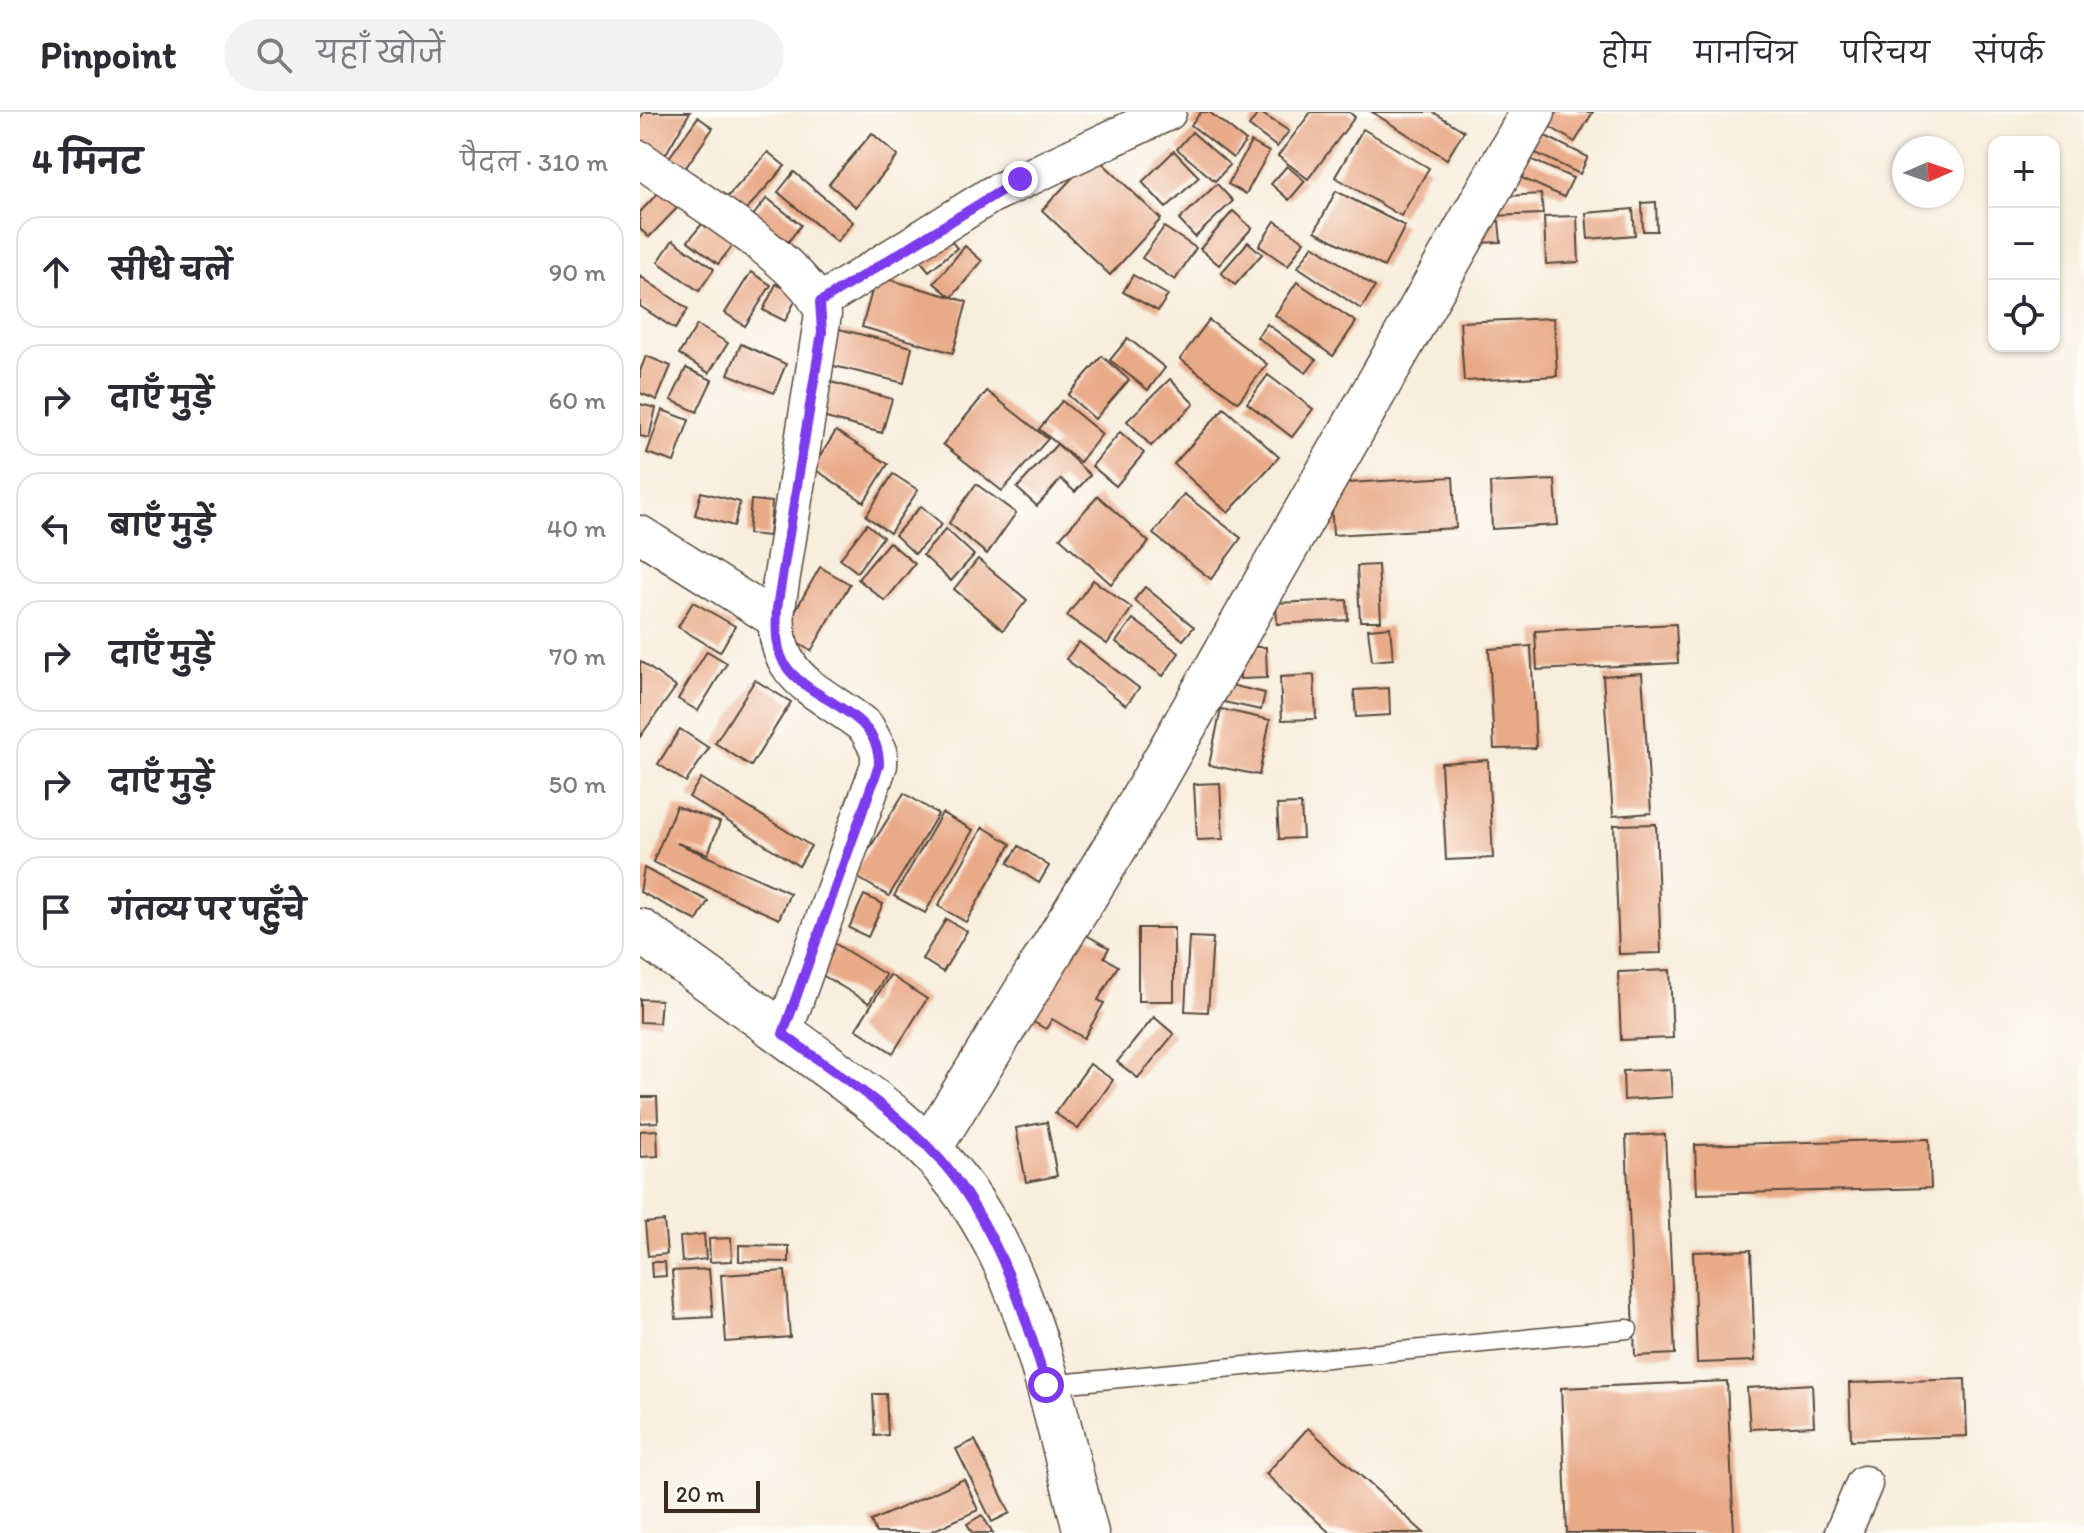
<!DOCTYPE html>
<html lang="hi">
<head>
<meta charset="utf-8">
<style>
  body { margin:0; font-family:Itim,"Playpen Sans Deva",sans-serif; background:#f2f2f3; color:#2b2b33 }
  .controls { position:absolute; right:24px; top:24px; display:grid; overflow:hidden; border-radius:16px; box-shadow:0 2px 6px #0004 }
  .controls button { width:72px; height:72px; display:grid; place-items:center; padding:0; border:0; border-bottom:2px solid #e1e1e2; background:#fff; color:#2b2b33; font:40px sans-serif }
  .compass { position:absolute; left:1252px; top:24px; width:72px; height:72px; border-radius:50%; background:#fff; box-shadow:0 2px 6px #0004; rotate:88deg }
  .scale { position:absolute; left:24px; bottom:20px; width:96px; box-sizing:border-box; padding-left:8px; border:4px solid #3b2a1e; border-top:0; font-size:22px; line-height:28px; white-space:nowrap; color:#3b2a1e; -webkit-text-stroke:6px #fdfcf7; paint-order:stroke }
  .stop { position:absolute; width:24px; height:24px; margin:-18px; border:6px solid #7c3aed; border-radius:50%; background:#fff }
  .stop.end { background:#7c3aed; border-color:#fff; box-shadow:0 2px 8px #0008 }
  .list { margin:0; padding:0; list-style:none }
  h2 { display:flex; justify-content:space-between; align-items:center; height:104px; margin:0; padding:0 32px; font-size:34px }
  h2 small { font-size:26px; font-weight:400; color:#7c7c81 }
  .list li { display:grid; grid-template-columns:52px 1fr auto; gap:24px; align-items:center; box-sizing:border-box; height:112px; margin:0 16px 16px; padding:0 16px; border:2px solid #e1e1e2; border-radius:24px }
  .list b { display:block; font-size:30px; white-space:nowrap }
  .list em { font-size:26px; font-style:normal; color:#7c7c81 }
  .icon { flex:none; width:44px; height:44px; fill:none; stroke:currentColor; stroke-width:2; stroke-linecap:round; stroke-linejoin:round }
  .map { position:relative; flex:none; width:1444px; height:1421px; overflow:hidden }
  header { display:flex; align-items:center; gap:48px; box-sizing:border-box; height:112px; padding:0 40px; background:#fff; border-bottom:2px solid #e1e1e2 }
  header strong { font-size:38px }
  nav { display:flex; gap:44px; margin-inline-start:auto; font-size:28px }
  .search { width:560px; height:72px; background:#f2f2f3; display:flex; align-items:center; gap:20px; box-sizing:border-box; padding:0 28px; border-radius:44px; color:#7c7c81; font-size:30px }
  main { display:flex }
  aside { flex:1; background:#fff }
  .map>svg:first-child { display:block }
  .building { fill:#e9aa88 }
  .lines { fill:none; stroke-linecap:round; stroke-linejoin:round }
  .lane-casing { stroke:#57473a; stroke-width:21 }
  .street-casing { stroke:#57473a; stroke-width:39 }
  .secondary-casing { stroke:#57473a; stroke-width:47 }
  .lane { stroke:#fff; stroke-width:18 }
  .street { stroke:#fff; stroke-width:36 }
  .secondary { stroke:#fff; stroke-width:44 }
  .route { stroke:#7c3aed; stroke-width:10 }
</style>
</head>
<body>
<header>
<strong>Pinpoint</strong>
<div class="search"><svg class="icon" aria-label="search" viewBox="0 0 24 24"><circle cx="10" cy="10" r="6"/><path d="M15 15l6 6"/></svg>यहाँ खोजें</div>
<nav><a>होम</a><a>मानचित्र</a><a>परिचय</a><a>संपर्क</a></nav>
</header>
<main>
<aside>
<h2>4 मिनट<small>पैदल · 310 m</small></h2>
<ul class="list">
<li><svg class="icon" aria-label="ahead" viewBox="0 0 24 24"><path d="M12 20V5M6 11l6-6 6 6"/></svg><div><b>सीधे चलें</b></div><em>90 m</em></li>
<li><svg class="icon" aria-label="right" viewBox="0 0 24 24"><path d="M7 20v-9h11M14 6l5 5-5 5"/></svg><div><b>दाएँ मुड़ें</b></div><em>60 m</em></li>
<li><svg class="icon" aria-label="left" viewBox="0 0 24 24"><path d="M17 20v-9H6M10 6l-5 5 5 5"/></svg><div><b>बाएँ मुड़ें</b></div><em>40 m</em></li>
<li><svg class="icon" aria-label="right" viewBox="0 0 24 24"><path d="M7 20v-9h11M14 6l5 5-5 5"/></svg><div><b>दाएँ मुड़ें</b></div><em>70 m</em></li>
<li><svg class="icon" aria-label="right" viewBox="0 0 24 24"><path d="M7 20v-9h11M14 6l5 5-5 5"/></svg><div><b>दाएँ मुड़ें</b></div><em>50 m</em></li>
<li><svg class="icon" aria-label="arrive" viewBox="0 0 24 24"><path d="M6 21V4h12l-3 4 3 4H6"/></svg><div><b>गंतव्य पर पहुँचे</b></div></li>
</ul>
</aside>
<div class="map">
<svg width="1444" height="1421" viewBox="0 0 1444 1421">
  <rect width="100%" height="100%" fill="#fdfcf7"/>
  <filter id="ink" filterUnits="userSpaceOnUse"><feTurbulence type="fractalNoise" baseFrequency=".0125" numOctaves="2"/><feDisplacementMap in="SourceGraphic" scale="16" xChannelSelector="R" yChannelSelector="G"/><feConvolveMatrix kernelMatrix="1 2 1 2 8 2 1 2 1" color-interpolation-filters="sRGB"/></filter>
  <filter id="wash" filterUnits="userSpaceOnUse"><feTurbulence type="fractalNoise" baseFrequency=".006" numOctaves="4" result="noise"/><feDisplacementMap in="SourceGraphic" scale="32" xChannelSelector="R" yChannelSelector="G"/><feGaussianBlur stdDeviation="1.8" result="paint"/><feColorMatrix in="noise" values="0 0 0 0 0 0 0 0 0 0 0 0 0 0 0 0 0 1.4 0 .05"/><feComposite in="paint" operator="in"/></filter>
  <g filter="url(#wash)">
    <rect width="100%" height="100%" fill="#f7eedc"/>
    <g id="blocks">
      <g class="building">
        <path d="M4,0H50L20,52L0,40V7Z"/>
        <path d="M561,0H569L606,29L593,46L551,13Z"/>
        <path d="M619,0L649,19L637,35L609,14Z"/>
        <path d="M671,0H709L715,5L668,67L638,44Z"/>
        <path d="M732,0H793L824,19L807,47Z"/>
        <path d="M905,0H953L935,30L900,9Z"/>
        <path d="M58,5L73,16L42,61L26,50Z"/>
        <path d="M723,17L789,56L761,104L695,65Z"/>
        <path d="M893,18L948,45L940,62L885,36Z"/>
        <path d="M552,20L590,53L575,69L537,37Z"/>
        <path d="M232,21L258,44L216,95L189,72Z"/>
        <path d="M611,30L629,40L606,82L588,72Z"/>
        <path d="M534,39L559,65L526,96L502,70Z"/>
        <path d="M128,40L145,54L99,106L82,91Z"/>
        <path d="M454,43L521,107L470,163L402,98Z"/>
        <path d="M881,43L933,66L924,85L873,62Z"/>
        <path d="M647,54L665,69L649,88L631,72Z"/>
        <path d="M154,60L213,110L197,130L138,80Z"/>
        <path d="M577,72L593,89L555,125L539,108Z"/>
        <path d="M22,77L40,93L9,125L0,117V100Z"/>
        <path d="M696,79L765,114L744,155L675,119Z"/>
        <path d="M901,82L903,102L853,104L852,85Z"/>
        <path d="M127,86L161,113L139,142L104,115Z"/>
        <path d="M1016,90L1017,119H1003L1002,91Z"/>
        <path d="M993,97L995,123L948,127L946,101Z"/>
        <path d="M593,99L612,116L579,153L560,137Z"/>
        <path d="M937,104L939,150L906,152L904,105Z"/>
        <path d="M66,107L95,131L78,152L48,129Z"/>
        <path d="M635,109L664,129L648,154L619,134Z"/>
        <path d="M859,109L861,130L834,131L833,111Z"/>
        <path d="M524,115L556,136L535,168L502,146Z"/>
        <path d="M303,119L317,136L289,159L275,142Z"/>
        <path d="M33,128L74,157L59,179L18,150Z"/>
        <path d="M608,130L622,142L595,173L581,161Z"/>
        <path d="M673,133L735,175L721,197L658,155Z"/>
        <path d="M325,134L342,149L312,185L327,190L313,241L222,215L236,164L311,185L294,171Z"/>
        <path d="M111,160L131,173L105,214L85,201Z"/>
        <path d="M493,163L528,183L518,199L483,180Z"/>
        <path d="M0,164L48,197L35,217L0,194Z"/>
        <path d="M657,170L716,210L693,244L635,203Z"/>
        <path d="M136,172L158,183L145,209L123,198Z"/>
        <path d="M914,206L917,264L824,269L820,210Z"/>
        <path d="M569,208L627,252L598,290L540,247Z"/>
        <path d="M627,212L676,248L666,261L617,225Z"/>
        <path d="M57,213L88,231L69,261L39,242Z"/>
        <path d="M199,217L272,235L264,271L190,253Z"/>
        <path d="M488,226L525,256L508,278L470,248Z"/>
        <path d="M101,232L146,252L134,281L88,262Z"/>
        <path d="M6,244L31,254L17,288L0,281V259Z"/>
        <path d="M462,244L489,268L455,307L428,283Z"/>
        <path d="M46,256L72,268L57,300L31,288Z"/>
        <path d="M628,263L673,297L652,325L607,291Z"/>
        <path d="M530,267L554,292L511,334L487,309Z"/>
        <path d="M191,270L252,287L242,321L182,305Z"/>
        <path d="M347,279L408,327L362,379L303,332Z"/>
        <path d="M422,289L462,322L440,350L399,317Z"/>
        <path d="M0,292L16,296L9,326L0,324Z"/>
        <path d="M584,296L639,345L588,401L534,352Z"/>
        <path d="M22,298L49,308L34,350L7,341Z"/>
        <path d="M196,319L248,352L224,390L173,356Z"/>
        <path d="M480,320L504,341L476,374L452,354Z"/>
        <path d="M417,332L450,363L435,380L421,367L397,394L377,376Z"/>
        <path d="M253,362L278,378L250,421L226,404Z"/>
        <path d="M813,365L816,416L693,423L690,372Z"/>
        <path d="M915,368L918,413L852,417L850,371Z"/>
        <path d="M336,372L376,401L347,442L309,411Z"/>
        <path d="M61,380L100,390L94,414L55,403Z"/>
        <path d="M544,382L601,426L571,467L513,422Z"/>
        <path d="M458,384L509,430L471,472L420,426Z"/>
        <path d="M111,388L132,390L129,424L108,422Z"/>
        <path d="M281,394L302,412L275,442L255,423Z"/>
        <path d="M227,412L243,425L217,460L200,447Z"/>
        <path d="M306,417L334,443L311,469L283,443Z"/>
        <path d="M249,430L275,452L245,489L218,467Z"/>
        <path d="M338,447L387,488L363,518L314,477Z"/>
        <path d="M738,453L741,509H720L717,454Z"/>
        <path d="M180,455L210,472L171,539L142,522Z"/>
        <path d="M453,468L492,496L467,532L427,504Z"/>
        <path d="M505,475L554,515L543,528L494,488Z"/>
        <path d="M707,488L708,508L637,512L636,491Z"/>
        <path d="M53,490L95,514L80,540L38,515Z"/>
        <path d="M493,507L539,541L523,564L476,530Z"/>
        <path d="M1036,512L1038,551L897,558L895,519Z"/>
        <path d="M750,515L753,547L732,549L728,517Z"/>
        <path d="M439,530L499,576L486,593L426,547Z"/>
        <path d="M891,534L896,636L854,637L849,537Z"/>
        <path d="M600,535H626L627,566L600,567Z"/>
        <path d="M67,539L87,551L58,599L38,587Z"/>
        <path d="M0,549L36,575L0,625Z"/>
        <path d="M1002,561L1011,701L973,704L963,564Z"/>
        <path d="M674,563L676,607L642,608L640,565Z"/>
        <path d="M115,568L151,590L111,654L75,631Z"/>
        <path d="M582,571L625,581L621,598L579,589Z"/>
        <path d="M749,576L750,603L716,605L714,578Z"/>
        <path d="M581,597L630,608L619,663L569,653Z"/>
        <path d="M40,617L69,636L46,670L18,652Z"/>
        <path d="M848,648L853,746L806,748L801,651Z"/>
        <path d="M61,666L171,734L159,754L49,685Z"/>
        <path d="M580,671L583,727L557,728L554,672Z"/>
        <path d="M264,681L298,702L249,784L213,763Z"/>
        <path d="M661,692L663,726L639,727L637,693Z"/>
        <path d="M36,694L80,710L68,742L37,731L150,781L139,807L13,750Z"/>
        <path d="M302,701L333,718L285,801L254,784Z"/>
        <path d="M1016,712L1021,841L979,842L974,713Z"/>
        <path d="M343,715L371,732L326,810L298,794Z"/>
        <path d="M379,734L409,754L399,771L368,751Z"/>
        <path d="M4,756L68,789L57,809L0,780Z"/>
        <path d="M224,783L243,792L228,825L209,816Z"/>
        <path d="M306,807L327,819L303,860L282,847Z"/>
        <rect x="498" y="816" width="36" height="73"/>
        <path d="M441,820L469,836L464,845L478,854L458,888L464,891L444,926L412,907L406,917L390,908Z"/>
        <path d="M549,825L573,826L568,900L545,899Z"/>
        <path d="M186,826L246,863L229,891L169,855Z"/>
        <path d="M1030,858L1033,926L981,928L978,860Z"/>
        <path d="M250,863L287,887L253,941L216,917Z"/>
        <path d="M0,887L21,888L19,911L0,910Z"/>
        <path d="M514,905L534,922L498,966L477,950Z"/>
        <path d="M450,952L473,968L438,1017L415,1001Z"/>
        <path d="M1030,957L1032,985L984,988L983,959Z"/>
        <path d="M0,985H17L18,1010L0,1011Z"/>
        <path d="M407,1010L417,1064L386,1070L376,1016Z"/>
        <path d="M17,1018L18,1044L0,1045V1019Z"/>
        <path d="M1025,1022L1035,1242L995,1244L986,1024Z"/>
        <path d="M1289,1027L1291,1076L1057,1082L1055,1033Z"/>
        <path d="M24,1109L27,1142L8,1144L5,1111Z"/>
        <path d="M64,1122L66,1147L42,1150L40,1125Z"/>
        <path d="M91,1126L92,1149L70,1150L69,1127Z"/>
        <path d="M99,1133L149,1134V1150L99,1149Z"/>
        <path d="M1111,1138L1115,1249L1057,1251L1053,1140Z"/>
        <path d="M11,1150H25L26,1164L12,1165Z"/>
        <path d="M69,1157L73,1205L36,1207L32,1159Z"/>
        <path d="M145,1159L150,1225L86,1230L81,1163Z"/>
        <path d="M1325,1267L1327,1324L1211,1328L1209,1271Z"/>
        <path d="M1087,1269L1094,1421H927L921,1276Z"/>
        <path d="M1172,1272L1174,1314L1110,1317L1107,1276Z"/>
        <path d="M233,1282H246L248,1323L235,1324Z"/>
        <path d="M668,1316L784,1421H690L626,1362Z"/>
        <path d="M335,1328L370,1401L352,1410L316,1337Z"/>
        <path d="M324,1367L338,1398L288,1421H236L231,1409Z"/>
        <path d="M342,1403L353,1421H333L327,1412Z"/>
      </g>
    </g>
  </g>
  <g filter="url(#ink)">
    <use href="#blocks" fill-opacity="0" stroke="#57473a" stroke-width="2"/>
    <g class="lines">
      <g class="lane-casing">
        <path id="lane" d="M408,1273L988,1217"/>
      </g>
      <g class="street-casing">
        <g id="street">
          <path d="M0,47C44,80 170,153 183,202L137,496C131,567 178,577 226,615L239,639V653L143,922"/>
          <path d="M180,190L351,83L528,0"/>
          <path d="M0,422L136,508"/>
          <path d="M1203,1421L1224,1372"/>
        </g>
      </g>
      <g class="secondary-casing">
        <g id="secondary">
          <path d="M0,819C62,861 122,906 182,950C227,984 274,1017 310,1061C391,1159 414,1301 446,1421"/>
          <path d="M289,1037L480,727L893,0"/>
        </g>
      </g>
      <use href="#lane" class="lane"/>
      <use href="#street" class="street"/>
      <use href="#secondary" class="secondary"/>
    </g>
  </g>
  <g class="lines" filter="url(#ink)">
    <path class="route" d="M380,67L180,190L182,220L137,496C136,515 135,541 148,557C176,592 240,599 239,653L143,922C200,965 268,1005 312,1062C359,1124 385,1199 406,1273"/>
  </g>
</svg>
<div class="controls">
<button>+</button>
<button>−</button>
<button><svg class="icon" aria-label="locate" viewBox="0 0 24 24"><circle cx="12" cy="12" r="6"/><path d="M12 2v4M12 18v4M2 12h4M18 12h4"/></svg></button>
</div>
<svg class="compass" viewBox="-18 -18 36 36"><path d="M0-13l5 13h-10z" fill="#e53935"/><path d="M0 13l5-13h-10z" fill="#7c7c81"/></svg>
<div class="scale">20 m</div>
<div class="stop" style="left:406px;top:1273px"></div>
<div class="stop end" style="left:380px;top:67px"></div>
</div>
</main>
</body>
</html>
